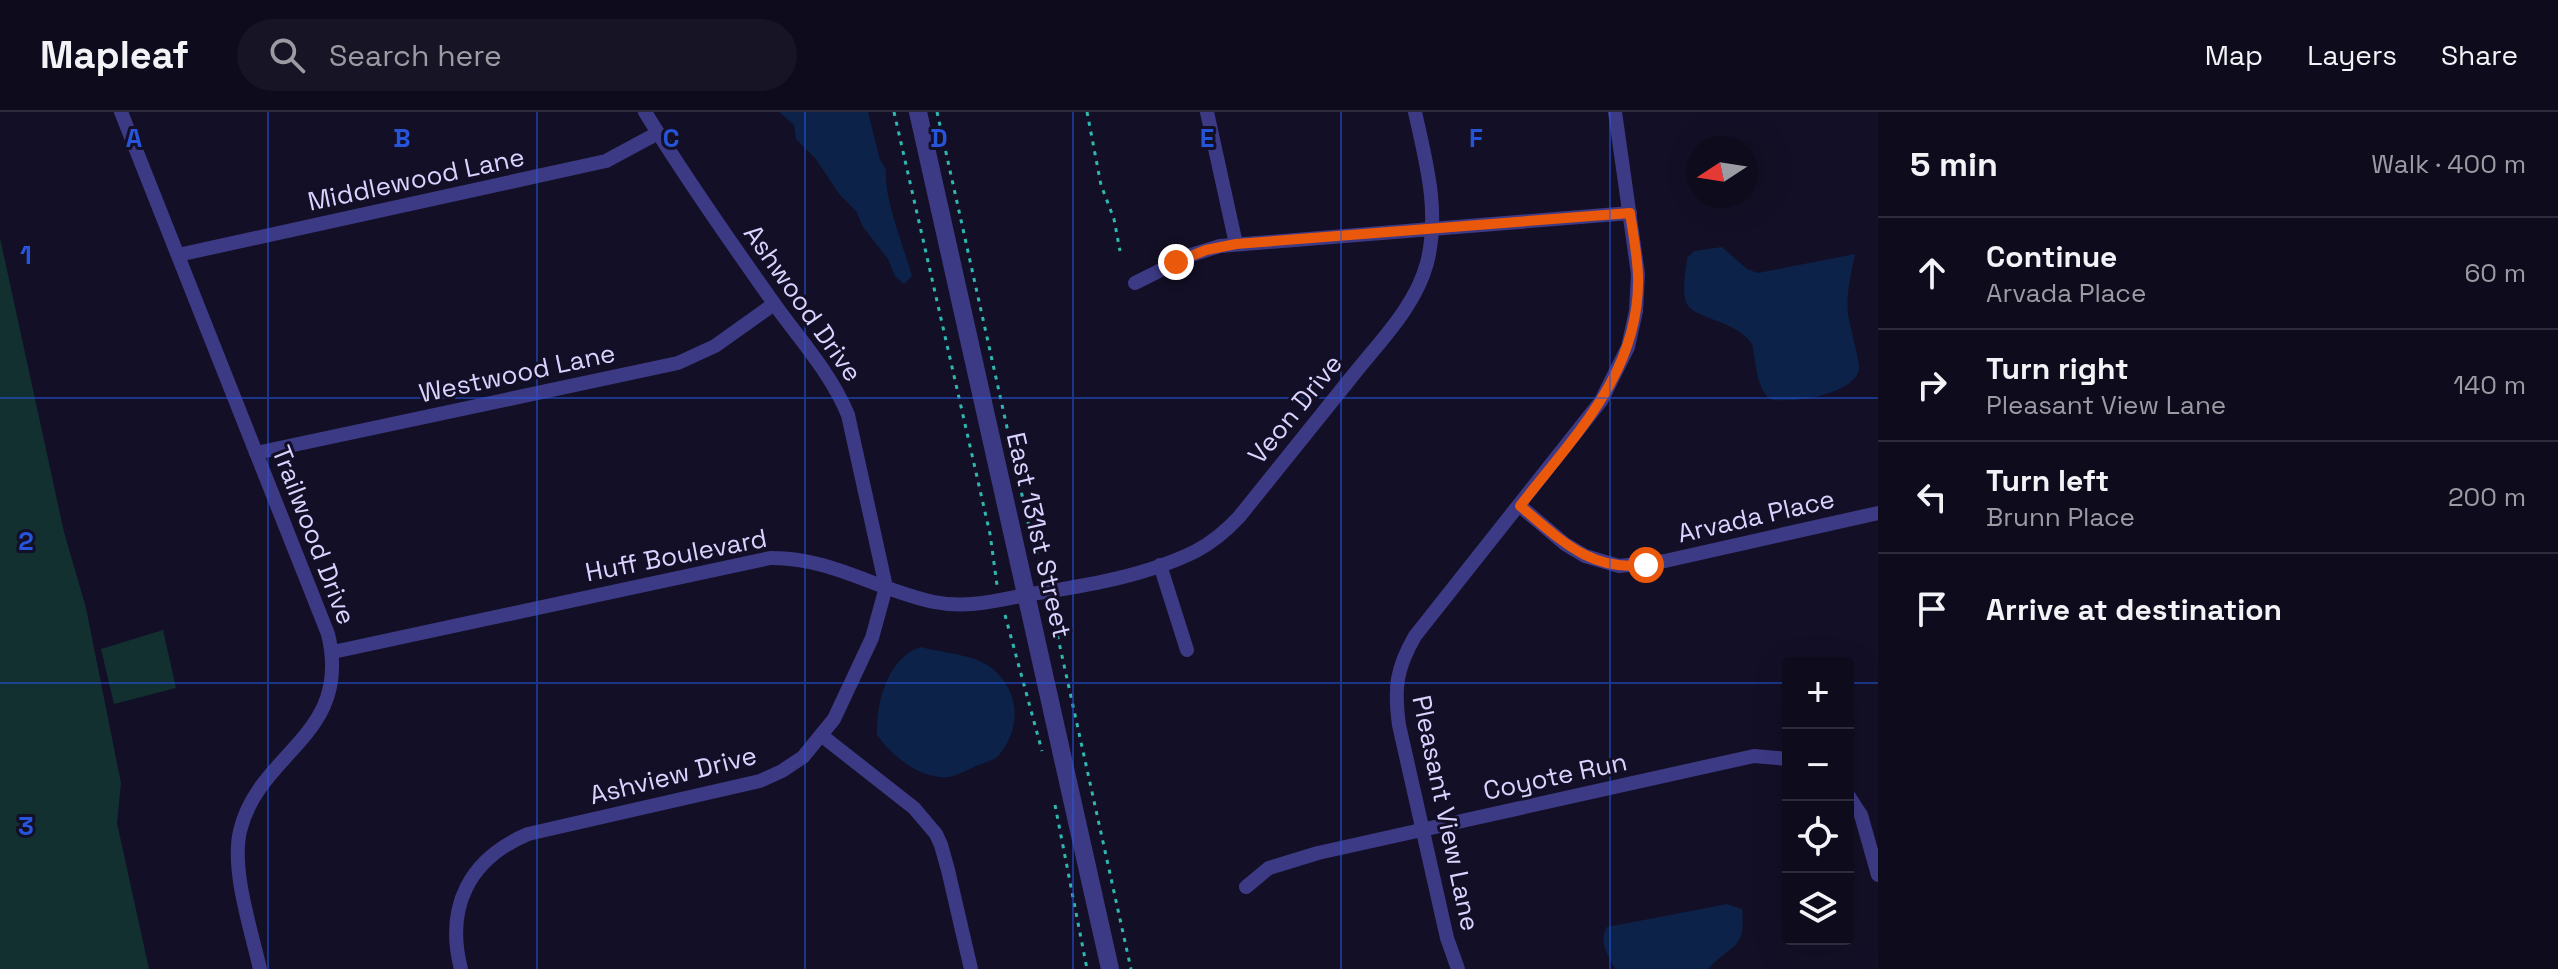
<!DOCTYPE html>
<html lang="en">
<head>
<meta charset="utf-8">
<style>
  body { margin:0; font-family:"Space Grotesk",sans-serif; background:#171425; color:#f1f3f6 }
  .controls { position:absolute; right:24px; bottom:24px; display:grid; overflow:hidden; border-radius:8px; box-shadow:0 8px 32px #0002 }
  .controls button { width:72px; height:72px; display:grid; place-items:center; padding:0; border:0; border-bottom:2px solid #2e2b3b; background:#0e0b1c; color:#f1f3f6; font:40px sans-serif }
  .compass { position:absolute; left:1686px; top:24px; width:72px; height:72px; border-radius:50%; background:#0e0b1c; box-shadow:0 8px 32px #0002; rotate:258deg }
  .stop { position:absolute; width:24px; height:24px; margin:-18px; border:6px solid #ea580c; border-radius:50%; background:#fff }
  .stop.end { background:#ea580c; border-color:#fff; box-shadow:0 2px 8px #0008 }
  .list { margin:0; padding:0; list-style:none }
  h2 { display:flex; justify-content:space-between; align-items:center; height:104px; margin:0; padding:0 32px; font-size:34px }
  h2 small { font-size:26px; font-weight:400; color:#9b9ba3 }
  .list li { display:grid; grid-template-columns:52px 1fr auto; gap:24px; align-items:center; box-sizing:border-box; height:112px; padding:0 32px; border-top:2px solid #2e2b3b }
  .list b { display:block; font-size:30px; white-space:nowrap }
  .list p { margin:0; font-size:26px; white-space:nowrap; color:#9b9ba3 }
  .list em { font-size:26px; font-style:normal; color:#9b9ba3 }
  .icon { flex:none; width:44px; height:44px; fill:none; stroke:currentColor; stroke-width:2; stroke-linecap:round; stroke-linejoin:round }
  .map { position:relative; flex:none; width:1878px; height:857px; overflow:hidden }
  header { display:flex; align-items:center; gap:48px; box-sizing:border-box; height:112px; padding:0 40px; background:#0e0b1c; border-bottom:2px solid #2e2b3b }
  header strong { font-size:38px }
  nav { display:flex; gap:44px; margin-inline-start:auto; font-size:28px }
  .search { width:560px; height:72px; background:#171425; display:flex; align-items:center; gap:20px; box-sizing:border-box; padding:0 28px; border-radius:44px; color:#9b9ba3; font-size:30px }
  main { display:flex }
  aside { flex:1; background:#0e0b1c }
  .map>svg:first-child { display:block }
  .green { fill:#12302f }
  .water { fill:#0c2248 }
  .lines { fill:none; stroke-linecap:round; stroke-linejoin:round }
  .path { stroke:#2fb8b0; stroke-width:3; stroke-dasharray:4 6; stroke-linecap:butt }
  .minor { stroke:#3d3a85; stroke-width:14 }
  .tertiary { stroke:#3d3a85; stroke-width:18 }
  .route { stroke:#ea580c; stroke-width:10 }
  .grid { fill:none; stroke:#2655da; stroke-width:2; stroke-opacity:0.55 }
  .labels { text-anchor:middle; stroke-width:6; stroke-linejoin:round; paint-order:stroke }
  .street-label { font-size:26px; fill:#d9d4ff; stroke:#130f26 }
  .grid-label { font-size:26px; text-anchor:middle; font-weight:bold; fill:#2655da; stroke:#130f26; stroke-width:6; stroke-linejoin:round; paint-order:stroke }
</style>
</head>
<body>
<header>
<strong>Mapleaf</strong>
<div class="search"><svg class="icon" aria-label="search" viewBox="0 0 24 24"><circle cx="10" cy="10" r="6"/><path d="M15 15l6 6"/></svg>Search here</div>
<nav><a>Map</a><a>Layers</a><a>Share</a></nav>
</header>
<main>
<div class="map">
<svg width="1878" height="857" viewBox="0 0 1878 857">
  <rect width="100%" height="100%" fill="#130f26"/>
  <g class="green">
    <path d="M0,126L64,420L86,496L121,671L117,711L149,857H0Z"/>
    <path d="M163,518L176,576L114,592L101,537Z"/>
  </g>
  <g class="water">
    <path d="M779,0H868L880,48L886,57C883,84 904,135 912,164L904,172L895,164L888,147L863,115L856,99L840,83L815,46L796,27L794,13Z"/>
    <path d="M1722,135L1747,157L1758,161L1855,142C1851,162 1846,181 1848,202C1850,217 1859,245 1859,256C1858,278 1809,288 1791,288C1786,288 1778,289 1773,288C1756,282 1756,247 1752,232C1736,208 1694,207 1687,192C1681,180 1686,159 1687,146L1694,139Z"/>
    <path d="M920,535C936,539 967,543 980,549C1017,567 1026,611 999,643C993,650 980,651 972,656C963,660 958,663 949,665C921,668 892,644 877,623C876,591 887,547 920,535Z"/>
    <path d="M1727,792L1742,797C1746,839 1732,831 1708,857H1615C1608,843 1598,830 1607,815Z"/>
  </g>
  <g class="lines">
    <g class="path">
      <path d="M894,0L990,422L997,473"/>
      <path d="M937,0L1030,419L1045,467"/>
      <path d="M1087,0L1101,73L1114,107L1120,139"/>
      <path d="M1051,494L1131,857"/>
      <path d="M1005,503L1042,639"/>
      <path d="M1055,693L1087,857"/>
    </g>
    <g class="minor">
      <path d="M121,0L328,522C353,624 259,639 240,719C231,758 251,817 260,857"/>
      <path d="M1207,0L1236,132"/>
      <path d="M178,143L606,49L658,21"/>
      <path d="M1135,171L1191,143L1220,134L1630,101"/>
      <path d="M256,341L678,251L715,234L774,192"/>
      <path d="M1520,394L1565,432L1585,444L1619,454L1665,449L1878,401"/>
      <path d="M1160,453L1187,538"/>
      <path d="M333,540L770,446C830,445 877,478 934,490C968,497 998,488 1031,482C1085,474 1146,464 1196,439C1213,430 1226,419 1239,405C1276,359 1313,313 1350,267C1378,231 1415,196 1427,151C1440,99 1426,50 1415,0"/>
      <path d="M821,623L914,696L936,722L941,733L948,758L971,857"/>
      <path d="M1848,683L1861,703L1878,763"/>
      <path d="M1246,775L1269,756L1318,741L1754,644L1788,647"/>
      <path d="M461,857C445,795 469,747 528,722L760,669L782,659L803,645L834,607L872,526L886,475L848,303C831,261 799,227 773,190C729,128 685,65 645,0"/>
      <path d="M1458,857L1447,826L1399,613C1394,576 1396,557 1415,524L1601,289L1628,235L1636,199L1638,162L1615,0"/>
    </g>
    <path class="tertiary" d="M918,0L1110,857"/>
  </g>
  <g class="lines">
    <path class="route" d="M1176,150L1206,138L1236,132L1630,101C1633,121 1637,142 1638,163C1641,259 1575,323 1520,394C1560,427 1590,460 1646,453"/>
  </g>
  <path class="grid" d="M268,0V857M537,0V857M805,0V857M1073,0V857M1341,0V857M1610,0V857M0,286H1878M0,571H1788M1848,571H1878"/>
  <g class="labels">
    <g class="street-label">
      <text transform="translate(416 67) rotate(-12)" y="9">Middlewood Lane</text>
      <text transform="translate(803 191) rotate(55)" y="9">Ashwood Drive</text>
      <text transform="translate(517 261) rotate(-12)" y="9">Westwood Lane</text>
      <text transform="translate(1295 297) rotate(-51)" y="9">Veon Drive</text>
      <text transform="translate(1756 404) rotate(-13)" y="9">Arvada Place</text>
      <text transform="translate(314 423) rotate(69)" y="9">Trailwood Drive</text>
      <text transform="translate(1039 423) rotate(77)" y="9">East 131st Street</text>
      <text transform="translate(676 443) rotate(-11)" y="9">Huff Boulevard</text>
      <text transform="translate(673 663) rotate(-14)" y="9">Ashview Drive</text>
      <text transform="translate(1555 664) rotate(-12)" y="9">Coyote Run</text>
      <text transform="translate(1446 701) rotate(78)" y="9">Pleasant View Lane</text>
    </g>
  </g>
  <g class="grid-label">
    <text x="134" y="35">A</text>
    <text x="402" y="35">B</text>
    <text x="671" y="35">C</text>
    <text x="939" y="35">D</text>
    <text x="1207" y="35">E</text>
    <text x="1476" y="35">F</text>
    <text x="26" y="152">1</text>
    <text x="26" y="438">2</text>
    <text x="26" y="723">3</text>
  </g>
</svg>
<div class="controls">
<button>+</button>
<button>−</button>
<button><svg class="icon" aria-label="locate" viewBox="0 0 24 24"><circle cx="12" cy="12" r="6"/><path d="M12 2v4M12 18v4M2 12h4M18 12h4"/></svg></button>
<button><svg class="icon" aria-label="layers" viewBox="0 0 24 24"><path d="M12 4l9 5-9 5-9-5zM3 14l9 5 9-5"/></svg></button>
</div>
<svg class="compass" viewBox="-18 -18 36 36"><path d="M0-13l5 13h-10z" fill="#e53935"/><path d="M0 13l5-13h-10z" fill="#9b9ba3"/></svg>
<div class="stop" style="left:1646px;top:453px"></div>
<div class="stop end" style="left:1176px;top:150px"></div>
</div>
<aside>
<h2>5 min<small>Walk · 400 m</small></h2>
<ul class="list">
<li><svg class="icon" aria-label="ahead" viewBox="0 0 24 24"><path d="M12 20V5M6 11l6-6 6 6"/></svg><div><b>Continue</b><p>Arvada Place</p></div><em>60 m</em></li>
<li><svg class="icon" aria-label="right" viewBox="0 0 24 24"><path d="M7 20v-9h11M14 6l5 5-5 5"/></svg><div><b>Turn right</b><p>Pleasant View Lane</p></div><em>140 m</em></li>
<li><svg class="icon" aria-label="left" viewBox="0 0 24 24"><path d="M17 20v-9H6M10 6l-5 5 5 5"/></svg><div><b>Turn left</b><p>Brunn Place</p></div><em>200 m</em></li>
<li><svg class="icon" aria-label="arrive" viewBox="0 0 24 24"><path d="M6 21V4h12l-3 4 3 4H6"/></svg><div><b>Arrive at destination</b></div></li>
</ul>
</aside>
</main>
</body>
</html>
